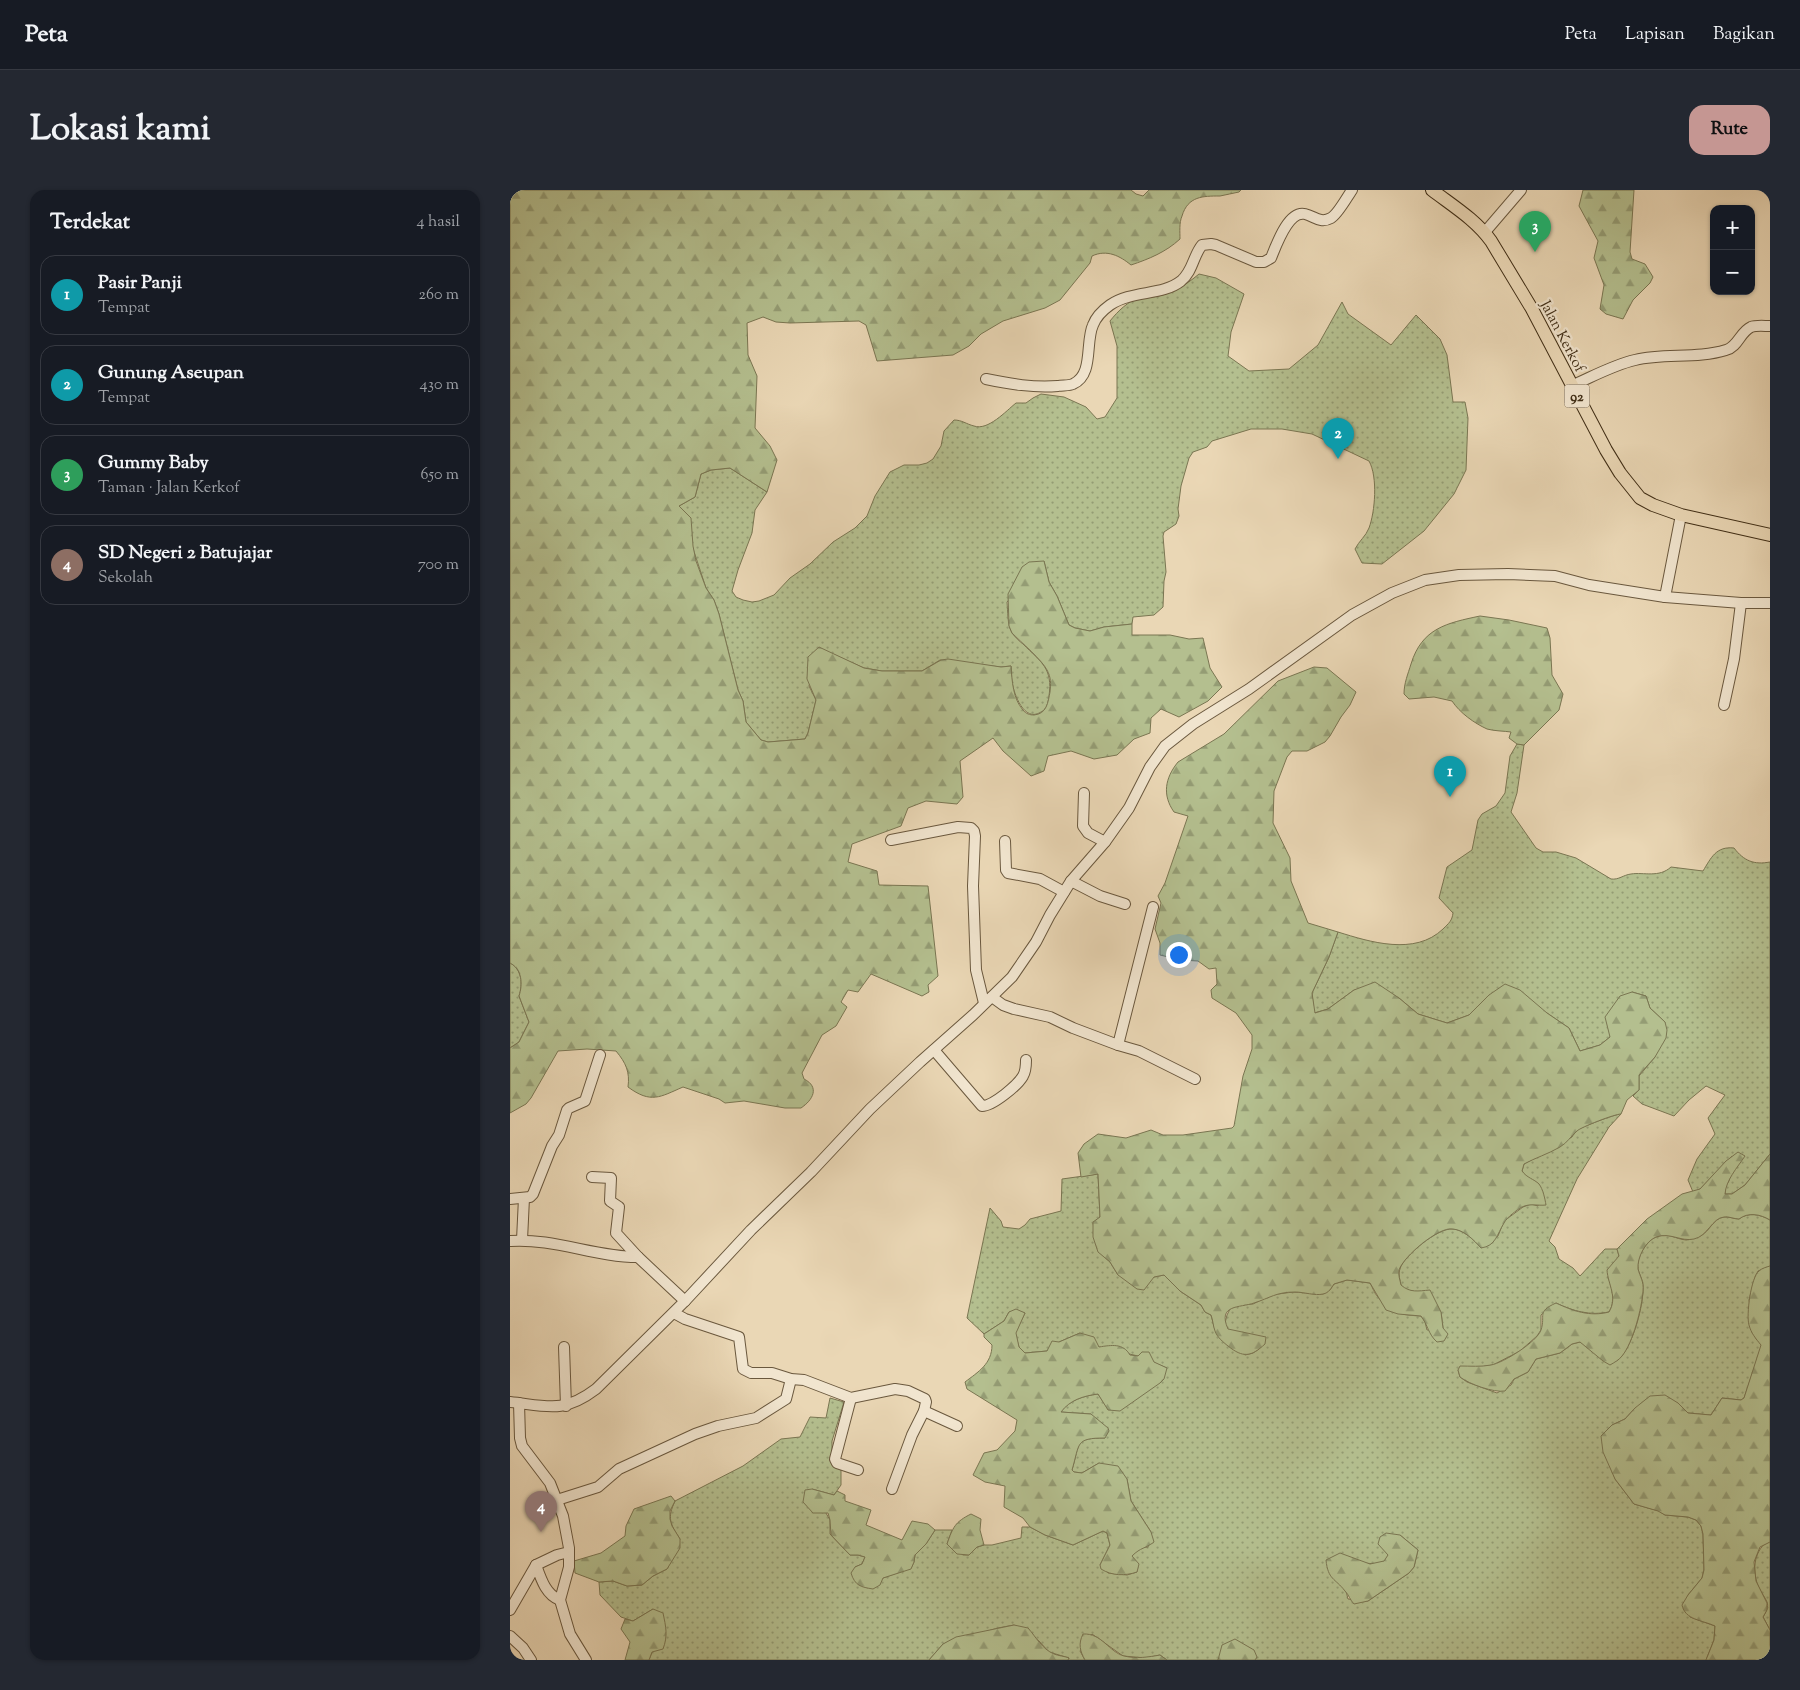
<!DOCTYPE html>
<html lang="id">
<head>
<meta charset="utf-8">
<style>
  body { margin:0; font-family:"Sorts Mill Goudy",serif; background:#242831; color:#f1f3f6 }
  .controls { position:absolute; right:15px; top:15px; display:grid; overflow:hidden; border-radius:10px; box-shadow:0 1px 4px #0004 }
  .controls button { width:45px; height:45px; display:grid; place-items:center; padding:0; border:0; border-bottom:1px solid #363941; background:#171b24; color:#f1f3f6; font:25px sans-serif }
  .you { position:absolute; left:668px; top:764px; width:18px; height:18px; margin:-12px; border:4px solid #fff; border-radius:50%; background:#1a73e8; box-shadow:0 0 0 8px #1a73e833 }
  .badge { display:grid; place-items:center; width:32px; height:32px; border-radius:50%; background:#c59692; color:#fff; font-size:16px; font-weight:700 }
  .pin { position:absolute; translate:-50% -41px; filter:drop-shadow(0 1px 2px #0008) }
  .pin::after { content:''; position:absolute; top:26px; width:18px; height:15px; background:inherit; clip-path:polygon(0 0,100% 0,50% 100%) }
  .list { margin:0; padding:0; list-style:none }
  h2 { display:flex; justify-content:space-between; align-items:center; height:65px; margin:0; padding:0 20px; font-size:21px }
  h2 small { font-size:16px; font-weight:400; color:#9ea1a6 }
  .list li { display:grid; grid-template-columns:32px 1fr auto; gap:15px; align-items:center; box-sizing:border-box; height:80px; margin:0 10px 10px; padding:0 10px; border:1px solid #363941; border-radius:15px }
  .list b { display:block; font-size:19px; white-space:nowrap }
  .list p { margin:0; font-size:16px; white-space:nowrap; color:#9ea1a6 }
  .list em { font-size:16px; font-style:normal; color:#9ea1a6 }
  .map { position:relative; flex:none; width:1260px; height:1470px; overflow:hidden; border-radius:15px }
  header { display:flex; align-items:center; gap:30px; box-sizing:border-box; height:70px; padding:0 25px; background:#171b24; border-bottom:1px solid #363941 }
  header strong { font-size:24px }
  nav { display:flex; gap:28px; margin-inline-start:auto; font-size:18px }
  .intro { display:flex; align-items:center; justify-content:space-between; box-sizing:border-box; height:120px; padding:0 30px }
  h1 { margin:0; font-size:35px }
  .button { padding:12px 22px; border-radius:15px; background:#c59692; color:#111; font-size:18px; font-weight:700 }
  main { display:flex; gap:30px; padding:0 30px }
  aside { flex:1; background:#171b24; border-radius:15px; box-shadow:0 1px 4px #0004 }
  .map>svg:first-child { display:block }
  .green { fill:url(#green-dots); stroke:#7a7652; fill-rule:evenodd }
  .forest { fill:url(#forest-firs); stroke:#7a7652 }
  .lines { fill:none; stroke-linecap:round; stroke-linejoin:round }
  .minor-casing { stroke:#6a583e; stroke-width:12 }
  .major-casing { stroke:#402e16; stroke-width:14 }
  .minor { stroke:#f1e5cf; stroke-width:10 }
  .major { stroke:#ead7b5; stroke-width:12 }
  .labels { text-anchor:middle; stroke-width:4.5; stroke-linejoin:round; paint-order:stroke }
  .shield { fill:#f1e5cf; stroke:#75654e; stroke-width:1 }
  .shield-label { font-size:14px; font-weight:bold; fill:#402e16 }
  .street-label { font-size:15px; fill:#402e16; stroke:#f1e5cf }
</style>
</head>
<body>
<header>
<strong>Peta</strong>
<nav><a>Peta</a><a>Lapisan</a><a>Bagikan</a></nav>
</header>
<div class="intro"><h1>Lokasi kami</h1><a class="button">Rute</a></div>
<main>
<aside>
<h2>Terdekat<small>4 hasil</small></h2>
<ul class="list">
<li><span class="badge" style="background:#0f9aa8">1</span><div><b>Pasir Panji</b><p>Tempat</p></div><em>260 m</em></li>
<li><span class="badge" style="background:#0f9aa8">2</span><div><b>Gunung Aseupan</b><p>Tempat</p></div><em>430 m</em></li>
<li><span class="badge" style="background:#2e9e5b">3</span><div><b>Gummy Baby</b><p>Taman · Jalan Kerkof</p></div><em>650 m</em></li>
<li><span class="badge" style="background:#8d6e63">4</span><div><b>SD Negeri 2 Batujajar</b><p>Sekolah</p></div><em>700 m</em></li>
</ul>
</aside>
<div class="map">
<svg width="1260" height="1470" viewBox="0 0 1260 1470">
  <defs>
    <pattern id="green-dots" width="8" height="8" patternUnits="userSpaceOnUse" patternTransform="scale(1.25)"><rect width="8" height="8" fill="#b4bf8f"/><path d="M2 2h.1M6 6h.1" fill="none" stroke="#949c74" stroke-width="1.8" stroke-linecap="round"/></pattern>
    <pattern id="forest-firs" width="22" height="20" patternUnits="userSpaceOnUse" patternTransform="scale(1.25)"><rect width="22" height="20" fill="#b4bf8f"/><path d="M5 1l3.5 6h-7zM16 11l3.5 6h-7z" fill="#949c74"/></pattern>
  </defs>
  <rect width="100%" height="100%" fill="#ead7b5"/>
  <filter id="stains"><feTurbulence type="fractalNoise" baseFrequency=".004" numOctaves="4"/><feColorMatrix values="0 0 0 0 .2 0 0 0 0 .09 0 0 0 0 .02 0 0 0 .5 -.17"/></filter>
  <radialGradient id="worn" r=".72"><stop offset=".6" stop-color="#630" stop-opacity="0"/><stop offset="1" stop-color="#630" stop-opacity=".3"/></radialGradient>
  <g class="green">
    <path d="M689,84L706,88L734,104L721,142L718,166L739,181L779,179L808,155L832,112L838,124L881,155L906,125L930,149L937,165L943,212H955L958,228L956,280L944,304L914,341L872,374L852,373L845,359C849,351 856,346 859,338C865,322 868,287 859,271L802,244L772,239H741L702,251L697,257L683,262L679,268L671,296L668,319L669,326L666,334L654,342L653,346L656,382L654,391L653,417L644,425L623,427L622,434L594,437L580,441L565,438L559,435L547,406L539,392L534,371L497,412C498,422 497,434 502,443C505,447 509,451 513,454C531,472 543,478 539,506C538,513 537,519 531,522C514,533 504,504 502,492C501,487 502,481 501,476L491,477L430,470L412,481H372L354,478L309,458L299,496L306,510L298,543L295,549L258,552L251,550L236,532L233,511L228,500L209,424L204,410L196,398L169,316L185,307L191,284L201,280L220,278L257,302L245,320L242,343L228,380L222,401L226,407L233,410L242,412L249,411L264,405L280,388L300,374L323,352L345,338L357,326L365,306L380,282L394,275H409L417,273L423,269L431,256L434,241L444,230C452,230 456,234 464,236C478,241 496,221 506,213H516L523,208L531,204L554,207L576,217L587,229L595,227L607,208V156L600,131C608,121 618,111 631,107C635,106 639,108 643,107C660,105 676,95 689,84Z"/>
    <path d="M1007,554L1014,555L1007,603L1001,622L1026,658L1033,662H1046L1066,668L1101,689C1109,690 1113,685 1121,684C1134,682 1149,688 1161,677L1193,681C1201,668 1206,656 1224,658C1234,671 1244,675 1260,672V964L1235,995L1222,1004H1215V997L1219,991L1222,966L1190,999L1183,1002L1178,990L1187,969L1205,944L1198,928L1215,905L1196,896L1179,910L1164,926L1132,914L1123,906L1129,900V886L1145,867L1155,832L1140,818L1136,806L1122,802L1100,847L1090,855L1070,861L1059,838L1037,823L979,805L959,825L937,833L908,824L889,808L844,800L818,819L804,823L802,803L819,767L828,742C860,752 905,766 933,739C939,733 942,731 943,723L929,708L937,677L962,660L968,630L972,624L986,616L995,603L1000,566Z"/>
    <path d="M0,773C12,779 13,794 9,806L19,832L9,852L0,858Z"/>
    <path d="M1111,924L1099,937L1067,989L1039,1051L1045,1057L1049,1069L1063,1078L1070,1086L1095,1059H1107L1109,1066L1098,1087C1102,1099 1106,1111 1099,1122C1080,1126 1063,1121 1046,1113L1031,1125V1140L1027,1146L1010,1161L983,1175L948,1180L950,1187L957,1192L987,1203L1001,1195L1004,1189L1018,1182L1026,1169L1050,1163L1062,1154L1070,1152L1107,1171C1122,1158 1132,1121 1133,1101C1134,1092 1130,1086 1128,1079C1126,1068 1136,1051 1146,1047C1159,1042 1165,1049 1176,1050C1179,1050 1184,1048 1187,1047C1199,1045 1202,1028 1214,1027C1218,1026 1224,1029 1229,1029C1238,1022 1250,1024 1260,1030V1076L1248,1081L1245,1087L1239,1110L1246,1149L1252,1155L1234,1208L1231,1210L1212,1208L1201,1225L1178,1223L1168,1213L1125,1218L1115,1229L1102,1235L1103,1282L1105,1289L1124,1314L1149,1321L1155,1325L1178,1327L1186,1330L1191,1336L1193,1344L1194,1380L1192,1388L1178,1405L1180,1427L1205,1436L1204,1450L1196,1470H745L747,1467L708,1469V1470H657L650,1465L636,1468L613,1466L582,1444L570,1461L575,1470H558L559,1468L539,1462L529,1451L504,1435L488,1438L433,1454L419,1470H139L142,1462L143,1419L123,1431L111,1427L90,1405L89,1392L103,1391L117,1396L132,1395L143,1386L157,1379L170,1349C160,1334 157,1328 165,1311L233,1276L271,1249L290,1247L300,1227L316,1228L320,1208L334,1212L322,1251V1271L331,1280V1295L324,1305L302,1299L320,1330V1344L340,1365H348L355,1367L352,1374L345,1377L373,1388L401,1378L404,1372L405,1365L416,1354L425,1340H442L437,1354L453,1365H459L467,1357L474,1355H482L511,1348L512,1337H520L535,1345L563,1355L593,1341L597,1343L600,1355L590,1375L598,1383L617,1385L627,1382L621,1366L629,1358L638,1357L641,1342L621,1311L617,1289L589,1273L572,1283L564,1282L562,1280C570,1253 564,1248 595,1248L581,1224L550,1222C560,1210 573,1206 588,1204L598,1219L657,1178L628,1166L589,1157L570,1143L549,1152L537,1161L515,1163L509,1157L505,1143L515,1123L499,1122L494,1131L474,1144L457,1128L480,1018L491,1031L493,1037L509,1039L515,1035L520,1029L551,1021L552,989L588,984L590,1027L583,1033L588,1061L600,1072L608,1085L644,1087L654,1085L670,1101L691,1115L695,1122L701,1125L705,1140L735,1165L743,1163L749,1159L718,1140L715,1133L717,1125L720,1119L727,1115L743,1114L761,1105L768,1104L783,1102L813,1104L820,1100L824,1094L837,1090L860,1093C863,1098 864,1103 868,1107C881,1124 892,1125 911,1126L915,1132L917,1140L933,1138L931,1122L903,1101L896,1100L891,1095C890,1090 888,1084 890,1079C893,1066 928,1038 942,1039C953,1039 964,1050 971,1058L988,1046L994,1031L1013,1017L1021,1014L1028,1016L1029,994L1016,987L1012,981L1014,974L1062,947C1063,945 1066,942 1067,940C1072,937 1105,924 1111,924ZM890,1345L908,1360L904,1377L899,1383L858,1411L838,1409L836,1401L853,1373L867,1374L875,1371Z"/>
    <path d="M1257,1352H1260V1440L1253,1427C1256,1422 1259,1417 1257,1412C1255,1407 1251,1403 1249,1398C1242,1383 1243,1362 1257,1352Z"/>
  </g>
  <g class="forest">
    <path d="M0,0H621L626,4L633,6L639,0H731L729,2C723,3 716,5 710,6C693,6 678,6 672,26C669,33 670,42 670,49C656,62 639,69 621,75C610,66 597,59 582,66L580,73L550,110L535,118L493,131L471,144L459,156L443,165L367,171L356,135L349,131L280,133L266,132L253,127L237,133L238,165L247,186L245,238L260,256L267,270L257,302L220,278L201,280L191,284L185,307L169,316L181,328L183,356L186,371L196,398L204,410L209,424L228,500L233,511L236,532L251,550L258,552L295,549L298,543L306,510L297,489L298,467L309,457L354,478L372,481H412L431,470L438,469L491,477L501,476C502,491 503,509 513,520C516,524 520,525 524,525C537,524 538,512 540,502C541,494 541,487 537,480C532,470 511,452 502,443L499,436L498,404L512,377L519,372L534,371L539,392L547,406L559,435L565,438L580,441L594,437L622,434V445H660L679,449L693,448L700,478L712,497L698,511L669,527L651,519L641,528L640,543L624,549L607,565L584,569L561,561L538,566L534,581L521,586L493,561L483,548L450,571L453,607L447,614L416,611L398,618L391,636L342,654L338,672L367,681L369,695L418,696L428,786L418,795L419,802L412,806L361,784L348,802L338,800L331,812L337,817L326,836L312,845L292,883L294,889C310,897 303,910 291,918H275L234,911L215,913L209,909L173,897C150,907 141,914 118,897C120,882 116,873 106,861L77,859L48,861L21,908L16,914L0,923V858L9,852L19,832L9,806C13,794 12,779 0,773Z"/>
    <path d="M1073,0H1124L1120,62L1122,69L1135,74L1143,87L1140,93L1123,110L1113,129L1096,124L1090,119L1094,95L1084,68L1088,51L1069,16Z"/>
    <path d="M970,426L999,430L1037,438L1040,448L1042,485L1053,504L1049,520L1014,555L1007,554L999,548L1001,542C994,541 984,541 977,539C964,533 950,523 942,511L924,507L899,509L894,504C894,493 898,484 901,474C912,438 937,433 970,426Z"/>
    <path d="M804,477L817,478L846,502L840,515L831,527L820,546L815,552L797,561H782L777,567L764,601L763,633L780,668L781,691L798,733L828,742L819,767L802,803L805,823L818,819L844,800L865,792L889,808L908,824L937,833L959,825L979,805L995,794L1010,800L1037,823L1059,838L1070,861L1090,855L1100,847L1095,827L1110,806L1122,802L1136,806L1140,818L1155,832L1157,840L1156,848L1145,867L1129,885V900L1117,910L1111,924C1105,924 1071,937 1067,941C1061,946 1057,953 1050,957C1038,964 1025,968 1014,974L1012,981C1017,988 1024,989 1029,994C1033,999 1035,1009 1036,1015C1028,1016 1020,1013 1012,1017C1007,1020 997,1027 994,1033C987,1044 986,1056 971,1058C964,1050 954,1040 943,1039C929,1036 893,1067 889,1080C888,1085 890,1090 891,1095C900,1103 908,1101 920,1100L931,1122L933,1138L938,1144L934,1151L927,1152C918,1144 918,1135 911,1126L888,1124L876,1120L860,1093L837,1090L824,1094C821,1098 819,1103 813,1104C805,1106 794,1102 785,1102C766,1102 760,1108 744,1113C730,1118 707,1114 718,1139L756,1147L755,1154C741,1167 733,1168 718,1156C713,1152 707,1147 705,1141C703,1136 703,1130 701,1125L695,1122L691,1115L670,1101L654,1085L644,1087L634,1100L627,1099L608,1085L600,1072L588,1062L583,1047V1032L590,1027L588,984L571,987L568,963L574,954L588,944L616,948L641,940L653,945H673L722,938L724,936L733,886L742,859V845L726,823L702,808L701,800L707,794L706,778L699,779L688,771L671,770L650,765V753L645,739L651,713L648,706L655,693L678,626L664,622C652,605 655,588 668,572L714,544L768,491Z"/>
    <path d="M1228,962L1235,966C1227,978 1216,990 1215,1004H1222L1235,995L1260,964V1030C1250,1024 1238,1022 1229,1029C1224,1029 1218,1026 1214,1027C1202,1028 1198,1046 1184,1049C1171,1052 1160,1042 1146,1047C1136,1051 1127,1067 1128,1079C1130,1087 1134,1091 1133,1101C1132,1117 1123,1153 1112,1166C1109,1170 1105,1172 1100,1175L1093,1171L1070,1152L1062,1154L1050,1163L1026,1169L1018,1182L1004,1189L995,1201C984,1203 959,1194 950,1187L948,1180L950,1176C960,1176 971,1177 981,1175C993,1173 1027,1152 1031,1140C1036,1125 1026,1122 1046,1113C1063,1121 1080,1127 1099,1122C1108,1107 1098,1095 1097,1080L1109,1066L1107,1059L1137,1029L1172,1004L1190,999L1216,971Z"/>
    <path d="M1260,1076V1352L1250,1357L1244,1372L1246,1391L1257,1413V1420L1253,1427L1260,1440V1470H1196L1204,1450L1205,1436C1192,1430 1175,1430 1172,1415L1178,1405L1192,1388L1194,1380L1193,1344L1191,1336L1186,1330L1178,1327L1155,1325L1148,1321L1124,1314L1105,1289L1093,1262L1091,1246L1102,1235L1115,1229L1125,1218L1140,1206L1155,1205L1168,1213L1178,1223L1201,1225L1212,1208L1231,1210L1234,1208L1251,1155C1246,1149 1241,1143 1239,1135C1236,1125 1241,1087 1249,1081C1252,1078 1257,1077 1260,1076Z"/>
    <path d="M506,1119L515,1123L506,1143L509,1157L515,1163L537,1161L542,1151L549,1152L570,1143L584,1147L589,1157C602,1155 613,1153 620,1165L628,1166L632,1162H639L644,1172L657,1178L654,1189L650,1193L610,1221L598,1220L588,1204C573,1206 560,1210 551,1222L581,1224L598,1238L599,1241L595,1248C565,1248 570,1253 562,1280L564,1282L572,1283L589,1273L608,1276L617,1289L621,1311L641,1342L644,1352C635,1359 631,1357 622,1366L629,1374L627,1382C615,1386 602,1386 591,1379L590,1375L600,1355L597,1343L593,1341L563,1355L535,1345L520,1337L513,1328L494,1317L495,1296L475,1292L463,1285L474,1263L487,1260L505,1241L507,1230L457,1199L455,1192C468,1182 482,1174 482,1155L474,1147V1144L494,1131L499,1122Z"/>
    <path d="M302,1299L324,1305L327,1301L335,1305V1311L361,1320L356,1335L392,1350L402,1331L418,1334L425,1340L416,1354L405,1365L404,1372L401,1379L373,1388L370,1395L363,1399C351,1397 345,1396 341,1383L345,1377L352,1374L355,1367L348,1365H340L321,1345L320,1330L318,1323H303L293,1312L295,1300Z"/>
    <path d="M161,1306L165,1311L160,1321V1329L162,1336L170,1349V1358L157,1379L143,1386L132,1395L117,1396L103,1391L89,1392L65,1383L64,1371L91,1363L115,1346L116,1336L124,1319Z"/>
    <path d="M461,1324L471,1329L470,1340L474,1355L467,1357L459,1365L447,1364L437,1354C443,1337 445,1332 461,1324Z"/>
    <path d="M876,1343L890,1345L908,1360L904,1377L899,1383L858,1411L844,1414C840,1410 839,1405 835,1401C825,1388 818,1390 816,1370L830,1363L860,1374L874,1371L878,1365L868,1354L870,1347Z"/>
    <path d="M143,1419L153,1423C156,1437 158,1446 153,1459L142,1462L139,1470H115L120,1452L111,1439L115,1429L123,1431Z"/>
    <path d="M504,1435L518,1438C526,1447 532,1459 544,1464C549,1466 554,1466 559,1468L558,1470H419L433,1454L446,1447Z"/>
    <path d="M573,1444C592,1443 599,1462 614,1466C626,1469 639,1467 650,1465L657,1470H575C570,1461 568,1454 573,1444Z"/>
    <path d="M725,1449L744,1460L747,1467L745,1470H708L712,1455Z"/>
  </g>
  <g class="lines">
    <g class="minor-casing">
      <g id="minor">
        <path d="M975,42L1011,0"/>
        <path d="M476,189C501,194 523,198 548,196C552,195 559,196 563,194C584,185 575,152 583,135C586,127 593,120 600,115C622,100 652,106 671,91C683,81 683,66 692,55L701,54L706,55L746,72H754L761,68C766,56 778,20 795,24C804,26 810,34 821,28C828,24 837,7 842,0"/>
        <path d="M1061,196C1082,187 1103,175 1125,170C1155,163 1187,169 1216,160C1228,157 1230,142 1241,137C1246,135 1254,136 1260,136"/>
        <path d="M1155,407L1171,325"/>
        <path d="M1214,515L1224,469L1231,413"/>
        <path d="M574,603L573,636L578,643L595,652"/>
        <path d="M381,650L448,637L461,638L464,641L465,646L463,696L466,780L474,813"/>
        <path d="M495,651L496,680L498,683L530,689L554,702"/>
        <path d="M561,691L590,706L615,714"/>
        <path d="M482,807L493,815L504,819L540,827L563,838L608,855L629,861L685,889"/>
        <path d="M608,855L643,717"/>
        <path d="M424,860L472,916C483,916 508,895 513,886C516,881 516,875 516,870"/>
        <path d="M82,987L101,988L100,1011L109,1017L106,1043L128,1067"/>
        <path d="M0,1009L20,1007L23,1004L42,956L49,945L57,920L59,918L75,911L90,865"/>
        <path d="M12,1050L14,1008"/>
        <path d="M0,1051C44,1048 85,1067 128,1067L175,1111"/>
        <path d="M164,1123L175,1129L229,1147L233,1179L241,1183H262L281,1189L294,1190L341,1208L385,1199L398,1201L415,1209L416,1212L414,1221L402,1245L382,1299"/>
        <path d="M54,1157L56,1216"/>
        <path d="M341,1208L325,1269L327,1273L348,1280"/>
        <path d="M0,1212C37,1216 53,1224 86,1199L175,1111L241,1040L301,982L360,919L410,872L463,825L502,787L526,752L540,725L561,691L595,652L619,618L640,577L655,556L683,534L739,499L842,425L882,403L915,390L949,385L998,384L1045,386L1079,395L1155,407L1231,413H1260"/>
        <path d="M9,1213L10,1248L12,1256L40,1293L53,1326L59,1358V1377L50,1410L60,1444L76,1470"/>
        <path d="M414,1221L447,1236"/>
        <path d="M47,1310L88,1297L109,1279L185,1244L208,1236L246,1228L276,1209L281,1189"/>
        <path d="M26,1375C31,1389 36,1405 50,1410"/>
        <path d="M0,1420L26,1375L47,1365L59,1362"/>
        <path d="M0,1446L13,1458L21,1470"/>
      </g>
    </g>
    <g class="major-casing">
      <path id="major" d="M922,0C943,16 966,30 981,51L1022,119L1096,260L1110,283L1130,308L1143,315L1171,325L1260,345"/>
    </g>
    <use href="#minor" class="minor"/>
    <use href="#major" class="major"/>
  </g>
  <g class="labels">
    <rect class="shield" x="1054.5" y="194.5" width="25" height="23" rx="4"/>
    <g class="shield-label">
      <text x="1067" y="211">92</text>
    </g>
    <g class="street-label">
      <text transform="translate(1053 146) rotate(62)" y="5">Jalan Kerkof</text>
    </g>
  </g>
  <rect width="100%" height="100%" filter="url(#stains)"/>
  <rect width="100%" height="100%" fill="url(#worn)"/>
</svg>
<div class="controls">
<button>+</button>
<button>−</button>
</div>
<div class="you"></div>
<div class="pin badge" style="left:940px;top:607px;background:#0f9aa8">1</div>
<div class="pin badge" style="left:828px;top:269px;background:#0f9aa8">2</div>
<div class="pin badge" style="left:1025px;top:62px;background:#2e9e5b">3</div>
<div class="pin badge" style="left:31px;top:1342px;background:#8d6e63">4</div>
</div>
</main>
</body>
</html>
